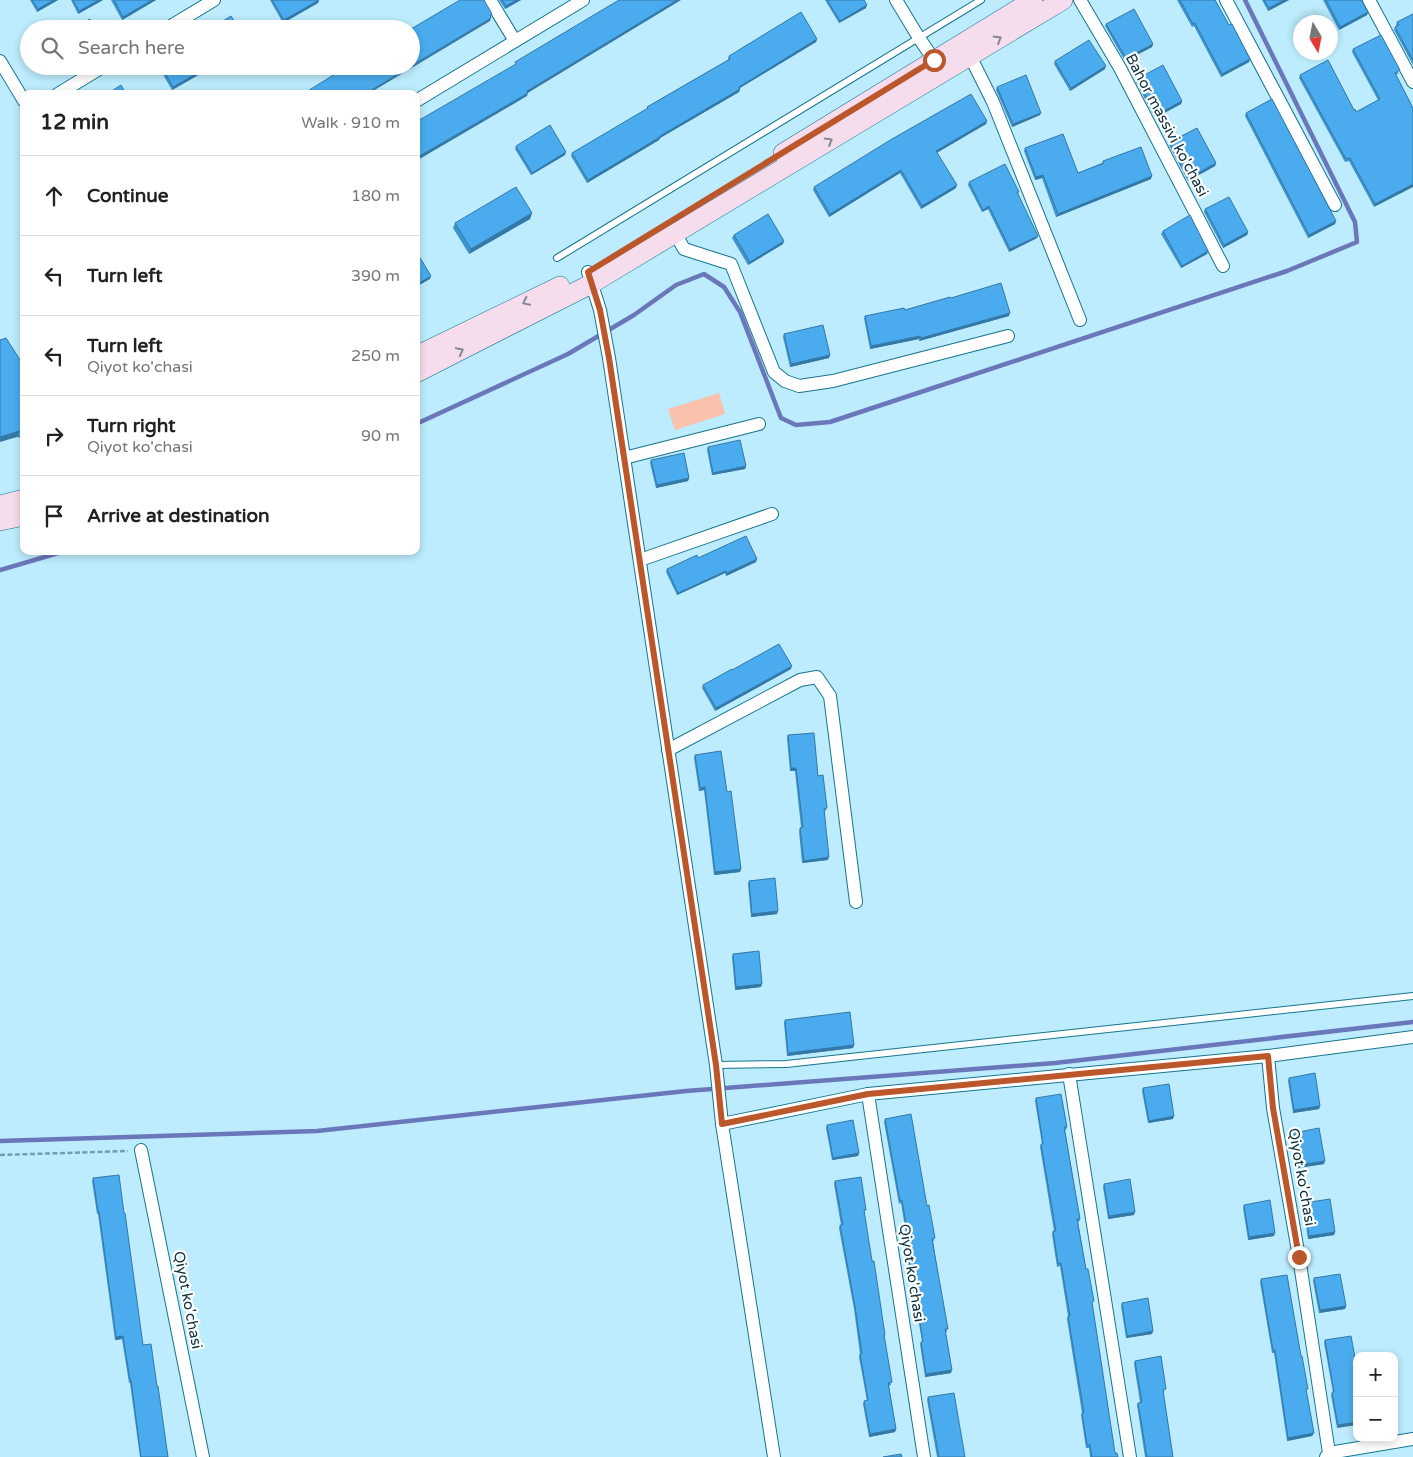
<!DOCTYPE html>
<html lang="en">
<head>
<meta charset="utf-8">
<style>
  body { margin:0; font-family:"Varela Round",sans-serif; background:#f2f2f2; color:#222 }
  .controls { position:absolute; right:15px; bottom:15px; display:grid; overflow:hidden; border-radius:10px; box-shadow:0 2px 8px #0003 }
  .controls button { width:45px; height:45px; display:grid; place-items:center; padding:0; border:0; border-bottom:1px solid #e0e0e0; background:#fff; color:#222; font:25px sans-serif }
  .compass { position:absolute; left:1293px; top:15px; width:45px; height:45px; border-radius:50%; background:#fff; box-shadow:0 2px 8px #0003; rotate:170deg }
  .stop { position:absolute; width:15px; height:15px; margin:-11px; border:4px solid #bc562b; border-radius:50%; background:#fff }
  .stop.end { background:#bc562b; border-color:#fff; box-shadow:0 1px 5px #0008 }
  .list { margin:0; padding:0; list-style:none }
  h2 { display:flex; justify-content:space-between; align-items:center; height:65px; margin:0; padding:0 20px; font-size:21px }
  h2 small { font-size:16px; font-weight:400; color:#767676 }
  .list li { display:grid; grid-template-columns:32px 1fr auto; gap:15px; align-items:center; box-sizing:border-box; height:80px; padding:0 20px; border-top:1px solid #e0e0e0 }
  .list b { display:block; font-size:19px; white-space:nowrap }
  .list p { margin:0; font-size:16px; white-space:nowrap; color:#767676 }
  .list em { font-size:16px; font-style:normal; color:#767676 }
  .icon { flex:none; width:28px; height:28px; fill:none; stroke:currentColor; stroke-width:2; stroke-linecap:round; stroke-linejoin:round }
  .map { position:relative; flex:none; width:1413px; height:1457px; overflow:hidden }
  .search { position:absolute; background:#fff; box-shadow:0 2px 8px #0003; left:20px; top:20px; width:400px; height:55px; display:flex; align-items:center; gap:12px; box-sizing:border-box; padding:0 18px; border-radius:28px; color:#767676; font-size:19px }
  .panel { position:absolute; background:#fff; box-shadow:0 2px 8px #0003; left:20px; top:90px; width:400px; height:465px; border-radius:10px }
  .map>svg:first-child { display:block }
  .green { fill:#fac2ad }
  .lines { fill:none; stroke-linecap:round; stroke-linejoin:round }
  .stream { stroke:#6a77ba; stroke-width:4.5 }
  .lane-casing { stroke:#16758f; stroke-width:8 }
  .street-casing { stroke:#16758f; stroke-width:14 }
  .secondary-casing { stroke:#16758f; stroke-width:20 }
  .path { stroke:#739fad; stroke-width:2.5; stroke-dasharray:5 2.5; stroke-linecap:butt }
  .lane { stroke:#fff; stroke-width:6 }
  .street { stroke:#fff; stroke-width:12 }
  .secondary { stroke:#f6dded; stroke-width:19 }
  .wall { fill:#4094cd }
  .shaded-wall { fill:#3478a7 }
  .building { fill:#4aacee; stroke:#3478a7 }
  .oneway { stroke:#828895 }
  .route { stroke:#bc562b; stroke-width:6 }
  .labels { text-anchor:middle; stroke-width:4.5; stroke-linejoin:round; paint-order:stroke }
  .street-label { font-size:15px; fill:#0d323d; stroke:#fff }
</style>
</head>
<body>
<div class="map">
<svg width="1413" height="1457" viewBox="0 0 1413 1457">
  <rect width="100%" height="100%" fill="#bcecfd"/>
  <path class="green" d="M719,393L725,414L675,430L668,409Z"/>
  <g class="lines">
    <g class="stream">
      <path d="M416,424L568,354L634,315L676,285L704,274L724,287L740,312L781,418L796,425L830,422L1287,271L1357,242L1355,222L1245,0"/>
      <path d="M0,570L65,551"/>
      <path d="M0,1141L317,1131L686,1091L1055,1063L1413,1022"/>
    </g>
    <g class="lane-casing">
      <g id="lane">
        <path d="M557,258L981,0"/>
        <path d="M716,1065L786,1064L1413,996"/>
      </g>
    </g>
    <g class="street-casing">
      <g id="street">
        <path d="M490,0L515,41"/>
        <path d="M896,0L919,38L934,60"/>
        <path d="M1080,0L1120,68L1223,266"/>
        <path d="M1226,0L1335,205"/>
        <path d="M1369,0L1413,82"/>
        <path d="M166,29L214,0"/>
        <path d="M970,56L993,102L1080,320"/>
        <path d="M0,61L24,101"/>
        <path d="M58,94L104,66"/>
        <path d="M416,101L583,0"/>
        <path d="M675,233L684,249L731,264L774,372L785,381L799,386L833,381L1008,336"/>
        <path d="M588,272L600,310L609,358L716,1065L722,1124L774,1457"/>
        <path d="M624,458L759,424"/>
        <path d="M640,560L772,514"/>
        <path d="M668,750L800,680L817,677L830,696L856,902"/>
        <path d="M1268,1056L1273,1108L1299,1257L1329,1453L1326,1457"/>
        <path d="M1069,1074L1130,1457"/>
        <path d="M868,1094L924,1457"/>
        <path d="M722,1124L868,1094L1268,1056L1413,1037"/>
        <path d="M141,1150L203,1457"/>
        <path d="M1331,1457L1329,1453L1413,1439"/>
      </g>
    </g>
    <g class="secondary-casing">
      <g id="secondary">
        <path d="M783,153L1033,0"/>
        <path d="M416,356L560,286"/>
        <path d="M416,373L591,284L1063,0"/>
        <path d="M0,505L24,499"/>
        <path d="M0,521L24,516"/>
      </g>
    </g>
    <path class="path" d="M0,1155L128,1151"/>
    <use href="#lane" class="lane"/>
    <use href="#street" class="street"/>
    <use href="#secondary" class="secondary"/>
  </g>
  <g class="wall">
    <path d="M30,0H58L37,12Z"/>
    <path d="M71,0H103L78,14Z"/>
    <path d="M111,0H156L122,20Z"/>
    <path d="M270,0H319L318,3L283,23Z"/>
    <path d="M499,0H521L505,9Z"/>
    <path d="M825,0H864L866,8L839,23Z"/>
    <path d="M1177,0H1215L1229,25L1250,59L1249,62L1221,77L1194,26L1192,27Z"/>
    <path d="M1262,0H1289L1268,11Z"/>
    <path d="M1323,0H1361L1368,12L1367,15L1339,30Z"/>
    <path d="M1413,14V65L1394,30L1395,27H1397L1396,25L1397,22Z"/>
    <path d="M1106,24L1153,44L1152,47L1125,61L1105,26Z"/>
    <path d="M817,39L816,42L740,88V89L739,92L660,138L659,140L587,183L571,156L572,153L647,109V107L728,60V59L729,56Z"/>
    <path d="M1353,49L1399,73L1396,75L1413,108L1374,207L1349,161L1345,162L1299,78L1300,75L1356,112L1378,100L1352,52Z"/>
    <path d="M1055,61L1105,69L1070,91L1054,64Z"/>
    <path d="M158,66H207L208,67L207,70L172,90Z"/>
    <path d="M261,66H280L266,75Z"/>
    <path d="M1137,79L1182,101L1181,104L1155,118L1136,82Z"/>
    <path d="M997,87L1040,115L1012,127L996,90Z"/>
    <path d="M1246,113L1336,221L1335,224L1308,238L1245,116Z"/>
    <path d="M987,121L986,124L937,152L956,188L921,209L900,173L829,217L813,190L814,187Z"/>
    <path d="M1170,142L1216,163L1215,166L1188,181L1169,145Z"/>
    <path d="M516,146L565,155L531,175L515,149Z"/>
    <path d="M1025,148L1078,173L1102,163L1103,161L1151,179L1056,217L1042,178L1035,180L1024,151Z"/>
    <path d="M969,182L1019,192L1018,194L1037,238L1009,252L988,209L982,212L968,185Z"/>
    <path d="M1205,209L1248,232L1247,235L1223,248L1204,212Z"/>
    <path d="M532,213L530,219L469,254L453,228L455,223Z"/>
    <path d="M1163,231L1208,251L1207,254L1181,268L1161,234Z"/>
    <path d="M734,235L783,244L748,265L732,238Z"/>
    <path d="M951,298L1009,316L919,341V339L870,349L864,318L865,316L905,310Z"/>
    <path d="M784,334L830,355L829,358L790,367L783,337Z"/>
    <path d="M24,366V439L17,437Z"/>
    <path d="M708,447L746,466L745,469L712,475L707,450Z"/>
    <path d="M651,460L689,478L688,481L656,488L650,463Z"/>
    <path d="M698,558L756,562L726,576L725,573L677,595L666,572L667,569Z"/>
    <path d="M791,669L715,711L702,688L703,685L732,670Z"/>
    <path d="M788,735L818,776L826,811H824L828,860L802,863L799,831L800,828L801,827L795,771H790L787,738Z"/>
    <path d="M695,755L727,792L741,869L740,872L714,875L704,790L699,791L694,758Z"/>
    <path d="M749,881L777,914L751,917L748,884Z"/>
    <path d="M733,954L761,987L735,990L732,957Z"/>
    <path d="M785,1020L854,1045L853,1048L787,1056L784,1023Z"/>
    <path d="M1289,1078L1320,1106L1319,1109L1293,1113L1288,1081Z"/>
    <path d="M1143,1088L1173,1119L1148,1123L1142,1091Z"/>
    <path d="M1036,1098L1067,1127L1066,1130H1065L1080,1219L1079,1222H1078L1092,1304L1115,1453L1118,1457H1090L1089,1448H1086L1081,1415L1082,1413L1067,1319L1068,1316L1060,1266L1057,1267L1052,1234L1053,1231H1054L1040,1147L1041,1144H1042L1035,1101Z"/>
    <path d="M885,1119L927,1206L934,1241H933L947,1332H945L951,1373L925,1377L920,1344L921,1342L922,1341L908,1261L909,1259L910,1258L901,1203L899,1204L884,1122Z"/>
    <path d="M827,1125L859,1153L858,1156L832,1160L826,1128Z"/>
    <path d="M1294,1133L1324,1164L1298,1168L1293,1136Z"/>
    <path d="M93,1178L143,1345L168,1457H140L130,1383H129L122,1339L115,1340L98,1214H97L92,1181Z"/>
    <path d="M835,1181L865,1213H864L884,1338L891,1385L889,1386L896,1429L895,1432L869,1437L863,1404L864,1401H867L859,1357L860,1354L854,1309L839,1228L840,1225H841L834,1184Z"/>
    <path d="M1104,1184L1134,1215L1108,1219L1103,1187Z"/>
    <path d="M1304,1203L1335,1232L1334,1235L1308,1239L1303,1206Z"/>
    <path d="M1244,1205L1274,1236L1248,1240L1243,1208Z"/>
    <path d="M1314,1278L1346,1306L1345,1309L1319,1313L1313,1281Z"/>
    <path d="M1261,1279L1306,1392L1314,1433L1312,1436L1287,1441L1274,1353H1272L1260,1282Z"/>
    <path d="M1122,1303L1153,1331L1152,1334L1126,1338L1121,1306Z"/>
    <path d="M1325,1340L1357,1368L1356,1371L1357,1380L1337,1428L1331,1395L1333,1392L1324,1343Z"/>
    <path d="M1135,1361L1165,1392H1163L1173,1457H1145L1137,1405L1138,1403L1140,1402L1134,1364Z"/>
    <path d="M928,1397L965,1457H937L927,1400Z"/>
  </g>
  <g class="shaded-wall">
    <path d="M54,0H58L37,12L38,9Z"/>
    <path d="M99,0H103L78,14L79,11Z"/>
    <path d="M152,0H156L122,20L123,17Z"/>
    <path d="M319,0L318,3L283,23L284,20Z"/>
    <path d="M517,0H521L505,9L506,6Z"/>
    <path d="M677,0H681L526,94L527,91Z"/>
    <path d="M1284,0H1289L1268,11L1269,8Z"/>
    <path d="M867,5L866,8L839,23L840,21Z"/>
    <path d="M1368,12L1367,15L1339,30L1340,27Z"/>
    <path d="M491,18L490,21L368,94H365Z"/>
    <path d="M817,39L816,42L738,89L739,87Z"/>
    <path d="M1153,44L1152,47L1125,61L1126,58Z"/>
    <path d="M1250,59L1249,62L1221,77L1222,74Z"/>
    <path d="M276,66H280L266,75L267,72Z"/>
    <path d="M1106,66L1105,69L1070,91L1071,88Z"/>
    <path d="M208,67L207,70L172,90L173,87Z"/>
    <path d="M740,89L739,92L660,138L659,140L587,183L588,180L660,136Z"/>
    <path d="M528,93L527,96L416,161V158Z"/>
    <path d="M1182,101L1181,104L1155,118L1156,115Z"/>
    <path d="M1041,113L1040,115L1012,127L1013,124Z"/>
    <path d="M987,121L986,124L935,154L936,151Z"/>
    <path d="M566,152L565,155L531,175L532,173Z"/>
    <path d="M1216,163L1215,166L1188,181L1189,178Z"/>
    <path d="M901,170L900,173L829,217L830,214Z"/>
    <path d="M1043,175L1042,178L1035,180L1036,177Z"/>
    <path d="M1152,176L1151,179L1056,217L1058,214Z"/>
    <path d="M1413,184V187L1374,207L1375,204Z"/>
    <path d="M957,185L956,188L921,209L922,206Z"/>
    <path d="M989,206L988,209L982,212L983,210Z"/>
    <path d="M532,213L530,219L469,254L471,249Z"/>
    <path d="M1336,221L1335,224L1308,238L1309,235Z"/>
    <path d="M1248,232L1247,235L1223,248L1224,245Z"/>
    <path d="M1038,236L1037,238L1009,252L1010,249Z"/>
    <path d="M784,241L783,244L748,265L750,262Z"/>
    <path d="M1208,251L1207,254L1181,268L1182,266Z"/>
    <path d="M431,276L430,279L416,287V285Z"/>
    <path d="M1010,313L1009,316L919,341L921,338Z"/>
    <path d="M920,336L919,339L870,349L871,346Z"/>
    <path d="M830,355L829,358L790,367L791,364Z"/>
    <path d="M19,431L17,437L0,442V437Z"/>
    <path d="M746,466L745,469L712,475L713,473Z"/>
    <path d="M689,478L688,481L656,488L657,485Z"/>
    <path d="M757,559L756,562L726,576L727,573Z"/>
    <path d="M726,571L725,573L677,595L678,593Z"/>
    <path d="M792,666L791,669L715,711L716,708Z"/>
    <path d="M791,768H796L795,771H790Z"/>
    <path d="M705,787L704,790L699,791L700,788Z"/>
    <path d="M829,857L828,860L802,863L804,861Z"/>
    <path d="M741,869L740,872L714,875L715,872Z"/>
    <path d="M778,911L777,914L751,917L752,914Z"/>
    <path d="M762,984L761,987L735,990L736,987Z"/>
    <path d="M854,1045L853,1048L787,1056L788,1053Z"/>
    <path d="M1320,1106L1319,1109L1293,1113L1294,1110Z"/>
    <path d="M1174,1116L1173,1119L1148,1123L1149,1121Z"/>
    <path d="M859,1153L858,1156L832,1160L833,1158Z"/>
    <path d="M1325,1161L1324,1164L1298,1168L1299,1165Z"/>
    <path d="M1135,1212L1134,1215L1108,1219L1109,1216Z"/>
    <path d="M1335,1232L1334,1235L1308,1239L1309,1236Z"/>
    <path d="M1275,1233L1274,1236L1248,1240L1249,1237Z"/>
    <path d="M1346,1306L1345,1309L1319,1313L1320,1310Z"/>
    <path d="M1153,1331L1152,1334L1126,1338L1127,1336Z"/>
    <path d="M123,1336L122,1339L115,1340L116,1337Z"/>
    <path d="M952,1370L951,1373L925,1377L926,1374Z"/>
    <path d="M1357,1422V1425L1337,1428L1338,1425Z"/>
    <path d="M896,1429L895,1432L869,1437L870,1434Z"/>
    <path d="M1314,1433L1312,1436L1287,1441L1288,1438Z"/>
  </g>
  <g class="building">
    <path d="M32,0H54L38,9Z"/>
    <path d="M73,0H99L79,11Z"/>
    <path d="M114,0H152L123,17Z"/>
    <path d="M272,0H319L284,20Z"/>
    <path d="M460,0H484L492,14L490,15L491,18L411,66V29Z"/>
    <path d="M502,0H517L506,6Z"/>
    <path d="M619,0H677L527,91L528,93L416,158V122L516,64L515,62Z"/>
    <path d="M827,0H864L867,5L840,21Z"/>
    <path d="M1180,0H1215L1229,25L1232,24L1250,59L1222,74L1195,23L1193,24Z"/>
    <path d="M1264,0H1284L1269,8Z"/>
    <path d="M1326,0H1361L1368,12L1340,27Z"/>
    <path d="M1134,9L1153,44L1126,58L1106,24Z"/>
    <path d="M801,12L817,39L739,87L740,89L660,136V137L588,180L572,153L648,108L647,107L730,59L729,56Z"/>
    <path d="M1413,14V60L1395,27L1399,25L1397,22Z"/>
    <path d="M231,16L239,29H210Z"/>
    <path d="M90,19L95,29H72Z"/>
    <path d="M286,25L288,29H278Z"/>
    <path d="M1381,35L1400,70L1395,73L1413,108V184L1375,204L1350,158L1346,159L1300,75L1328,60L1354,110L1355,109L1356,112L1380,99L1353,49Z"/>
    <path d="M1089,40L1106,66L1071,88L1055,61Z"/>
    <path d="M1163,65L1182,101L1156,115L1137,79Z"/>
    <path d="M161,66H207L208,67L173,87Z"/>
    <path d="M264,66H276L267,72Z"/>
    <path d="M348,66H411L365,94H303Z"/>
    <path d="M1026,75L1041,113L1013,124L997,87Z"/>
    <path d="M121,85L126,94H107Z"/>
    <path d="M971,94L987,121L936,151L957,185L922,206L901,170L830,214L814,187L892,139Z"/>
    <path d="M1272,99L1336,221L1309,235L1246,113Z"/>
    <path d="M550,125L566,152L532,173L516,146Z"/>
    <path d="M1197,128L1216,163L1189,178L1170,142Z"/>
    <path d="M1063,134L1078,173L1104,163L1103,161L1141,147L1152,176L1058,214L1043,175L1036,177L1025,148Z"/>
    <path d="M1005,164L1019,192H1017L1038,236L1010,249L989,206L983,210L969,182Z"/>
    <path d="M516,187L532,213L471,249L455,223Z"/>
    <path d="M1229,197L1248,232L1224,245L1205,209Z"/>
    <path d="M768,214L784,241L750,262L734,235Z"/>
    <path d="M1190,215L1208,251L1182,266L1163,231Z"/>
    <path d="M416,251L431,276L416,285Z"/>
    <path d="M1001,283L1010,313L921,338L920,336L871,346L865,316L904,308L905,310L950,297L951,298Z"/>
    <path d="M823,325L830,355L791,364L784,334Z"/>
    <path d="M6,338L24,366V432L19,431L0,437V340Z"/>
    <path d="M740,440L746,466L713,473L708,447Z"/>
    <path d="M684,453L689,478L657,485L651,460Z"/>
    <path d="M746,536L757,559L727,573L726,571L678,593L667,569L697,555L698,558Z"/>
    <path d="M779,644L792,666L716,708L703,685L732,669V670Z"/>
    <path d="M814,733L818,776L823,775L827,808L824,809L829,857L804,861L800,828L803,827L796,768H791L788,735Z"/>
    <path d="M721,751L727,792L731,791L741,869L715,872L705,787L700,788L695,755Z"/>
    <path d="M775,878L778,911L752,914L749,881Z"/>
    <path d="M759,951L762,984L736,987L733,954Z"/>
    <path d="M850,1012L854,1045L788,1053L785,1020Z"/>
    <path d="M1315,1073L1320,1106L1294,1110L1289,1078Z"/>
    <path d="M1169,1084L1174,1116L1149,1121L1143,1088Z"/>
    <path d="M1061,1094L1067,1127H1064L1080,1219H1077L1086,1269H1088L1094,1301L1092,1302L1115,1453H1117L1118,1457H1092L1090,1445H1087L1082,1413L1084,1412L1068,1316H1070L1061,1263L1058,1264L1053,1231H1056L1041,1144H1043L1036,1098Z"/>
    <path d="M911,1114L927,1206L929,1205L935,1238L932,1239L948,1329H945L952,1370L926,1374L921,1342L923,1341L909,1259L912,1258L902,1200L900,1201L885,1119Z"/>
    <path d="M853,1120L859,1153L833,1158L827,1125Z"/>
    <path d="M1319,1128L1325,1161L1299,1165L1294,1133Z"/>
    <path d="M119,1175L124,1213H125L143,1345L151,1344L157,1386H158L168,1457H141L131,1380H130L123,1336L116,1337L99,1211H98L93,1178Z"/>
    <path d="M861,1177L866,1210H864L872,1261H874L885,1335H884L892,1382L888,1383L896,1429L870,1434L864,1401L868,1400L860,1354H862L855,1306L840,1225H843L835,1181Z"/>
    <path d="M1130,1179L1135,1212L1109,1216L1104,1184Z"/>
    <path d="M1330,1199L1335,1232L1309,1236L1304,1203Z"/>
    <path d="M1270,1200L1275,1233L1249,1237L1244,1205Z"/>
    <path d="M1340,1274L1346,1306L1320,1310L1314,1278Z"/>
    <path d="M1287,1275L1301,1356H1302L1308,1389H1306L1314,1433L1288,1438L1275,1350H1273L1261,1279Z"/>
    <path d="M1148,1298L1153,1331L1127,1336L1122,1303Z"/>
    <path d="M1351,1336L1357,1368L1355,1369L1357,1380V1422L1338,1425L1332,1392H1334L1325,1340Z"/>
    <path d="M1161,1356L1166,1389L1163,1390L1173,1457H1147L1138,1403L1142,1402L1135,1361Z"/>
    <path d="M954,1393L965,1457H939L928,1397Z"/>
    <path d="M901,1454L902,1457H883Z"/>
  </g>
  <defs><path id="oneway-chevron" d="M-2-3.5L2.5 0L-2 3.5" fill="none" stroke-width="1.6" stroke-linecap="round" stroke-linejoin="round" transform="scale(1.25)"/></defs>
  <g class="oneway">
    <use href="#oneway-chevron" transform="translate(998 39) rotate(-31)"/>
    <use href="#oneway-chevron" transform="translate(829 141) rotate(-31)"/>
    <use href="#oneway-chevron" transform="translate(526 302) rotate(154)"/>
    <use href="#oneway-chevron" transform="translate(460 351) rotate(-27)"/>
  </g>
  <g class="lines">
    <path class="route" d="M934,60L588,272L600,310L609,358L716,1065L722,1124L868,1094L1268,1056L1273,1108L1299,1257"/>
  </g>
  <g class="labels">
    <g class="street-label">
      <text transform="translate(1167 125) rotate(62)" y="5">Bahor massivi ko'chasi</text>
      <text transform="translate(1302 1177) rotate(80)" y="5">Qiyot ko'chasi</text>
      <text transform="translate(912 1273) rotate(81)" y="5">Qiyot ko'chasi</text>
      <text transform="translate(188 1300) rotate(79)" y="5">Qiyot ko'chasi</text>
    </g>
  </g>
</svg>
<div class="controls">
<button>+</button>
<button>−</button>
</div>
<svg class="compass" viewBox="-18 -18 36 36"><path d="M0-13l5 13h-10z" fill="#e53935"/><path d="M0 13l5-13h-10z" fill="#767676"/></svg>
<div class="stop" style="left:934px;top:60px"></div>
<div class="stop end" style="left:1299px;top:1257px"></div>
<div class="search"><svg class="icon" aria-label="search" viewBox="0 0 24 24"><circle cx="10" cy="10" r="6"/><path d="M15 15l6 6"/></svg>Search here</div>
<section class="panel">
<h2>12 min<small>Walk · 910 m</small></h2>
<ul class="list">
<li><svg class="icon" aria-label="ahead" viewBox="0 0 24 24"><path d="M12 20V5M6 11l6-6 6 6"/></svg><div><b>Continue</b></div><em>180 m</em></li>
<li><svg class="icon" aria-label="left" viewBox="0 0 24 24"><path d="M17 20v-9H6M10 6l-5 5 5 5"/></svg><div><b>Turn left</b></div><em>390 m</em></li>
<li><svg class="icon" aria-label="left" viewBox="0 0 24 24"><path d="M17 20v-9H6M10 6l-5 5 5 5"/></svg><div><b>Turn left</b><p>Qiyot ko'chasi</p></div><em>250 m</em></li>
<li><svg class="icon" aria-label="right" viewBox="0 0 24 24"><path d="M7 20v-9h11M14 6l5 5-5 5"/></svg><div><b>Turn right</b><p>Qiyot ko'chasi</p></div><em>90 m</em></li>
<li><svg class="icon" aria-label="arrive" viewBox="0 0 24 24"><path d="M6 21V4h12l-3 4 3 4H6"/></svg><div><b>Arrive at destination</b></div></li>
</ul>
</section>
</div>
</body>
</html>
